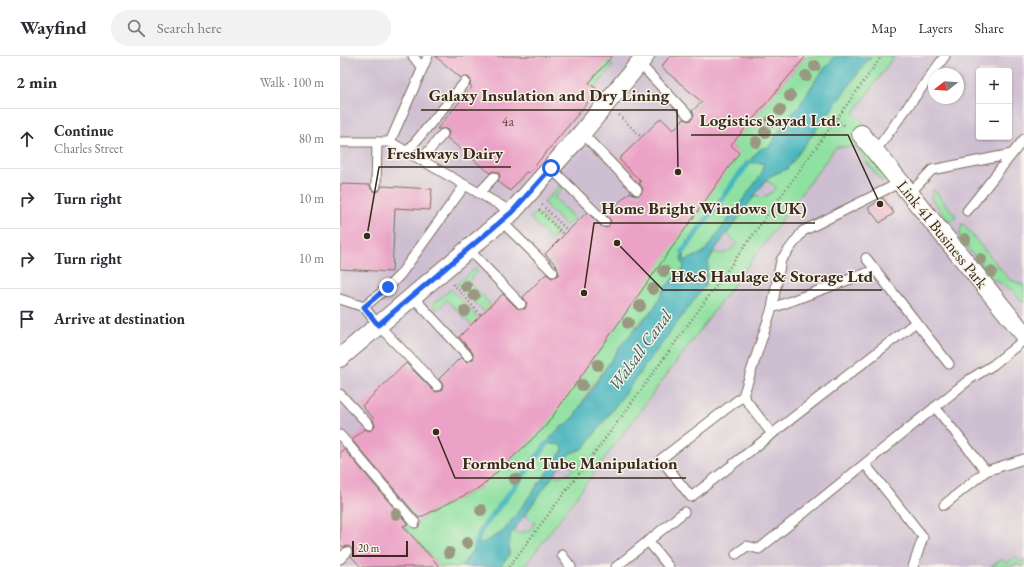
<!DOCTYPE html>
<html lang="en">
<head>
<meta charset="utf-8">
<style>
  body { margin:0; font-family:"EB Garamond",serif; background:#f2f2f3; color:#2b2b33 }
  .controls { position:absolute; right:12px; top:12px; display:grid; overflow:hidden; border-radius:4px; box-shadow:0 1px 3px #0004 }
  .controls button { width:36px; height:36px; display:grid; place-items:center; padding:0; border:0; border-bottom:1px solid #e1e1e2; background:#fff; color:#2b2b33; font:20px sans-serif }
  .compass { position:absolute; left:588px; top:12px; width:36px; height:36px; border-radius:50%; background:#fff; box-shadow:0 1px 3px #0004; rotate:253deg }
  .scale { position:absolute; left:12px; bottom:10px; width:56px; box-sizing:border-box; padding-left:4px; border:2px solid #3b2a1e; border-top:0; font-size:11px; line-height:14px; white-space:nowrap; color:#3b2a1e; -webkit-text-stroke:3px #f7f3e8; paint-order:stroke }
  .stop { position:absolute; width:12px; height:12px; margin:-9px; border:3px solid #2563eb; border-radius:50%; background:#fff }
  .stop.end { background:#2563eb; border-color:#fff; box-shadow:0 1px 4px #0008 }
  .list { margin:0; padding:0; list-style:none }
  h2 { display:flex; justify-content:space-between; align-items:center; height:52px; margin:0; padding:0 16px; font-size:17px }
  h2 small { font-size:13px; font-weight:400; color:#7c7c81 }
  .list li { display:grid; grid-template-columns:26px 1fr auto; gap:12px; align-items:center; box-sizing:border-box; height:60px; padding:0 16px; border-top:1px solid #e1e1e2 }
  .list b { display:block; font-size:15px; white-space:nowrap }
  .list p { margin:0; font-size:13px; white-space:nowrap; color:#7c7c81 }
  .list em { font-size:13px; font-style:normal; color:#7c7c81 }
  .icon { flex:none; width:22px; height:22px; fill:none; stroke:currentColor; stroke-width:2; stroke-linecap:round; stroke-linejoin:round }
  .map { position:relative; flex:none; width:684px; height:511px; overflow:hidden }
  header { display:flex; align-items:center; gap:24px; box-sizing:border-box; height:56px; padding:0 20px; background:#fff; border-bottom:1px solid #e1e1e2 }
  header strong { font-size:19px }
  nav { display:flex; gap:22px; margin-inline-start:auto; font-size:14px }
  .search { width:280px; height:36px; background:#f2f2f3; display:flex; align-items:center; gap:10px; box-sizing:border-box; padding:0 14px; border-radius:22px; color:#7c7c81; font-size:15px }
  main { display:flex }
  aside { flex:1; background:#fff }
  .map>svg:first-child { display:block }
  .industrial { fill:#cebed1; fill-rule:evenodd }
  .green { fill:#8fe1a1; stroke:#658660 }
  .water { fill:#46b5bd; stroke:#40706e }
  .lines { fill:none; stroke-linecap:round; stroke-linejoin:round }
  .stream { stroke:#46b5bd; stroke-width:5.5 }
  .building { fill:#eba2c6 }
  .lane-casing { stroke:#7c6c5d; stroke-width:11 }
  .street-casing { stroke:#7c6c5d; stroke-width:20 }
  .path { stroke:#7c6c5d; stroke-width:2.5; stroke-dasharray:1 3; stroke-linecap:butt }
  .lane { stroke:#fff; stroke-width:9 }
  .street { stroke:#fff; stroke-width:18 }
  .tree { fill:#9a9881 }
  .route { stroke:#2563eb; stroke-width:5 }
  .labels { text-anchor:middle; stroke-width:3; stroke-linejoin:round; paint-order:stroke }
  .number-label { font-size:14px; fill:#674848 }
  .street-label { font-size:16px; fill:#3b2a1e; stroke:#f7f3e8 }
  .water-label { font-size:17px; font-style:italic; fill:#3f5b56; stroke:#f7f3e8 }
  .leader { fill:none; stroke:#3b2a1e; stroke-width:1.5 }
  .callout-dot { fill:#3b2a1e; stroke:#f7f3e8; stroke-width:1.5 }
  .callout-label { font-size:17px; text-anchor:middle; font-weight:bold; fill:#3b2a1e; stroke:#f7f3e8; stroke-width:3; stroke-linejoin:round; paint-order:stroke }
</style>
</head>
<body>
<header>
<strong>Wayfind</strong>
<div class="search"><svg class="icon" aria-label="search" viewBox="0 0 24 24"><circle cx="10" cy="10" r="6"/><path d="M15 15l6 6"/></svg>Search here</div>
<nav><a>Map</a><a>Layers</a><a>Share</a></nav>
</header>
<main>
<aside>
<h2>2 min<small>Walk · 100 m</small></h2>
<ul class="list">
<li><svg class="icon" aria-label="ahead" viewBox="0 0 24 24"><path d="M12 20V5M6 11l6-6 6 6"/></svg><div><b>Continue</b><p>Charles Street</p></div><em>80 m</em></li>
<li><svg class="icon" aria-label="right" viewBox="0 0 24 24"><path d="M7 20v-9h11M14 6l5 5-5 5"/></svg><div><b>Turn right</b></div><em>10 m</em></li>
<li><svg class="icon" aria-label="right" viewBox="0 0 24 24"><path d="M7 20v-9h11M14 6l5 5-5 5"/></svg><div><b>Turn right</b></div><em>10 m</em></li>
<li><svg class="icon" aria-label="arrive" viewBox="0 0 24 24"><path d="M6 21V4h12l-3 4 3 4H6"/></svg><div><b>Arrive at destination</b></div></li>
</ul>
</aside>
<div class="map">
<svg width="684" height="511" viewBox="0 0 684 511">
  <rect width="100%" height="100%" fill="#f7f3e8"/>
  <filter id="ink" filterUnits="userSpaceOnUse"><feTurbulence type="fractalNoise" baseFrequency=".025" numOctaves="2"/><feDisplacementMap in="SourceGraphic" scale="8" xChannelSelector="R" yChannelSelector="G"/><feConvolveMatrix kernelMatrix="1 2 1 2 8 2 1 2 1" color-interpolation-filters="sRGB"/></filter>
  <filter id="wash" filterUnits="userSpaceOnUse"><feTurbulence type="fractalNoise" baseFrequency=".012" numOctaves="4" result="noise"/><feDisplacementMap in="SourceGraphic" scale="16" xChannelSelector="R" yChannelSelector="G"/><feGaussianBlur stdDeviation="0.9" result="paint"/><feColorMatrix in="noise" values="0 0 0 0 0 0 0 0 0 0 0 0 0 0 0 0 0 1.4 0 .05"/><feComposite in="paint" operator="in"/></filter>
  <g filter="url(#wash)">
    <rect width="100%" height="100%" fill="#f5e7d1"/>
    <path class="industrial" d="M0,0H684V511H0ZM639,15H669V81H639ZM594,18H618V42H594Z"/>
    <g class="green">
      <path d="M466,0H495L477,22L458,52L446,65L429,91L420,93L408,106L424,107L421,119L364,196L345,205L344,196L341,203L344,211L341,216L326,230L314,252L298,268L250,333L233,362L226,369L220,371L210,382L222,389L223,394L167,471L163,476L136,490L121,511H88L95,505L0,400V390L73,472L87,458L141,431L399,97L355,52L362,46L400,78Z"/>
      <path d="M531,0H554L514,57L528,71L517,82L545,121L542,126L515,91H496L184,511H160L169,499L170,479L173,475C183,479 189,476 195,467L185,459L213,419C223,423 228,419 234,412L224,404L229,398L244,392L366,228L368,206L374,196C385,200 390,196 397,187L387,178L415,139C424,143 430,139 436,131L426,124L430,120L447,113Z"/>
      <path d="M267,5L273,10L255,32L249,27Z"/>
      <path d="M220,129L223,132L214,141L234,162L226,170L204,147Z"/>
      <path d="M593,133L616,160L609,166L591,142Z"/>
      <path d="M197,156L218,177L211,184L190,162Z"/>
      <path d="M622,167L669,223L684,229V247L672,234L653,223L619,182Z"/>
      <path d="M136,212L138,215L128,225L151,249L144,256L117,228Z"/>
      <path d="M111,233L138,262L131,269L107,244L97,254L92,249Z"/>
      <path d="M676,500L680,506L684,503V511L676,508L669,511H651L662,503L666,508Z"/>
    </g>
    <path class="water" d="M495,0H531L447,113L430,120L426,124L369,202L366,228L244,392L229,398L173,475L170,479L169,499L160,511H121L136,490L163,476L167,471L223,394L222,389L207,388C213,375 224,372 233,362L281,289L314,252L326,230L341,216L344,211L341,203L343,195L345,205L364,196L421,119L424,107H408L420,93L429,91L446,64L458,52L477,22Z"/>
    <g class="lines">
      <g class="stream">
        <path d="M343,195L408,107"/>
        <path d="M136,490L141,474L207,388"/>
      </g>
    </g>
    <g id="blocks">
      <g class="building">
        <path d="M95,0H272L249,27L258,34L189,117L186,116L170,135L158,125L160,120L158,116L153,115L150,117L107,82L109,76L107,73H97L132,31L130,29L131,24L128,21L121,22Z"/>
        <path d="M330,0H466L391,89L399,97L205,371L141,431L79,462L12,384L24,373L30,375L35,370L33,364L34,363L22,350L66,307L93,334L96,336L101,335L103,329L99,323L121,301L127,306L134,302L132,296L119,281L151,249L163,238L177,252L185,253L187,247L183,241L206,218L212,222L219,218L216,209L205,198L247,156L261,170L267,172L271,165L266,159L290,136L296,140L301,138L303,133L299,127L301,126L279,103L321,62L333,74L344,63L349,65L352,63L354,58L352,55L362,46L321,11Z"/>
        <path d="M0,128L30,129L31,133L35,136L39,135L42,130L92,133L90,154L55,152L52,216L0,213Z"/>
        <path d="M543,142L554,157L540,167L528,152Z"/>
        <path d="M4,393L68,468L63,470L100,511H21L11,500L13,497L11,492L8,490L3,491L0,488V396Z"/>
      </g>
    </g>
  </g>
  <g filter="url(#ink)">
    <use href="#blocks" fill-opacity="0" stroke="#7c6c5d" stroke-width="1"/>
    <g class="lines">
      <g class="lane-casing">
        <g id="lane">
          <path d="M73,0L82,12"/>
          <path d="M299,7L348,59"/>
          <path d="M242,77L297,134"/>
          <path d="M0,86H50L172,156"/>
          <path d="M50,86L88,0"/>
          <path d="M536,94L605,0"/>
          <path d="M67,96L125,26"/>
          <path d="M81,104L103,78"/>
          <path d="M211,112L265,166"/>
          <path d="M36,130L37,86"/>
          <path d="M139,137L154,121"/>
          <path d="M570,137L592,114L672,98"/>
          <path d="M627,155L684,83"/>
          <path d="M161,165L213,216"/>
          <path d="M128,193L181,248"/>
          <path d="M526,202L609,308"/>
          <path d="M535,214L432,252L441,204L463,175L561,126"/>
          <path d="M72,240L128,300"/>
          <path d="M0,243L24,251L48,231L60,219L125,129"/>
          <path d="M24,251L38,269L97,330"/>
          <path d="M432,252L403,340L321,403L351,441L576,266"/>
          <path d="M0,338L29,369"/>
          <path d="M403,340L432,378"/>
          <path d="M595,351L646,415"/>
          <path d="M0,379L75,467"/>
          <path d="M525,408L583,481L573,511"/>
          <path d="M604,449L646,415L684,403"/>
          <path d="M308,485L329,511"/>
          <path d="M396,498L407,490L419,493L630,323L653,309L684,284"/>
          <path d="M222,499L231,511"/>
          <path d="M0,503L7,496"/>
          <path d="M276,511L344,456"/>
        </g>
      </g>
      <g class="street-casing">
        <g id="street">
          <path d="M521,78L684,278"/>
          <path d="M0,302L172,156L242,77L305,0"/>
        </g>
      </g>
      <g class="path">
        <path d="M279,59L301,81"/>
        <path d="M496,65L506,70"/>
        <path d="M202,149L228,175"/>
        <path d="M199,154L224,179"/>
        <path d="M113,228L141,259"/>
        <path d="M169,511L285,356L542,0"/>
      </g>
      <use href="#lane" class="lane"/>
      <use href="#street" class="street"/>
    </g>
    <g class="tree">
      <circle cx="475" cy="10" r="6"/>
      <circle cx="466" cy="20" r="6"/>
      <circle cx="450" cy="40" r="6"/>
      <circle cx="440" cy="54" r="6"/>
      <circle cx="431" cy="65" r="6"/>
      <circle cx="425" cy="76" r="6"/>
      <circle cx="416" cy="86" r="6"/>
      <circle cx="625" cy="183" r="6"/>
      <circle cx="641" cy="203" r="6"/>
      <circle cx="324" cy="215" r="6"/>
      <circle cx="651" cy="216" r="6"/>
      <circle cx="126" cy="230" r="6"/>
      <circle cx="313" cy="233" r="6"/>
      <circle cx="134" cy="239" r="6"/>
      <circle cx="300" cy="250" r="6"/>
      <circle cx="125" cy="255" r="6"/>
      <circle cx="288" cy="267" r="6"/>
      <circle cx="258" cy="309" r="6"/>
      <circle cx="242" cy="329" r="6"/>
      <circle cx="175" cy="423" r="6"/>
      <circle cx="141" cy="454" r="6"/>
      <circle cx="56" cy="458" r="6"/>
      <circle cx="127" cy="487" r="6"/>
      <circle cx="109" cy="497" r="6"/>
    </g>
  </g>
  <g class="lines" filter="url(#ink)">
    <path class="route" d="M48,231L24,251L38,269L172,156L211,112"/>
  </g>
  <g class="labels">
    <g class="number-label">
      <text x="168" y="70">4a</text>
    </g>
    <g class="street-label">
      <text transform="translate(603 178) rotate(51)" y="6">Link 41 Business Park</text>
    </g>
    <g class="water-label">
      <text transform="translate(300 294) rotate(-54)" y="6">Walsall Canal</text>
    </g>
  </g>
  <path class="leader" d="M338 116L337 54H81M540 148L508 79H351M27 180L39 111H171M244 237L254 167H475M277 187L323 234H542M96 376L115 422H346"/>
  <g class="callout-dot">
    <circle cx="338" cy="116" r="4"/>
    <circle cx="540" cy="148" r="4"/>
    <circle cx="27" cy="180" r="4"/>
    <circle cx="244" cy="237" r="4"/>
    <circle cx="277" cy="187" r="4"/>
    <circle cx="96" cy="376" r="4"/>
  </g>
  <g class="callout-label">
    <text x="209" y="45">Galaxy Insulation and Dry Lining</text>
    <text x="430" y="70">Logistics Sayad Ltd.</text>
    <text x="105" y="103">Freshways Dairy</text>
    <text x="364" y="158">Home Bright Windows (UK)</text>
    <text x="432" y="226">H&amp;S Haulage &amp; Storage Ltd</text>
    <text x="230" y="413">Formbend Tube Manipulation</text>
  </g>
</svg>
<div class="controls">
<button>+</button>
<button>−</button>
</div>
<svg class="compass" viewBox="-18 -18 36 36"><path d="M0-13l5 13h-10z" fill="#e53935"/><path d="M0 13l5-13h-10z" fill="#7c7c81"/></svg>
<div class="scale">20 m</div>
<div class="stop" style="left:211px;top:112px"></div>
<div class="stop end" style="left:48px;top:231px"></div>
</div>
</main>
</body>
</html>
